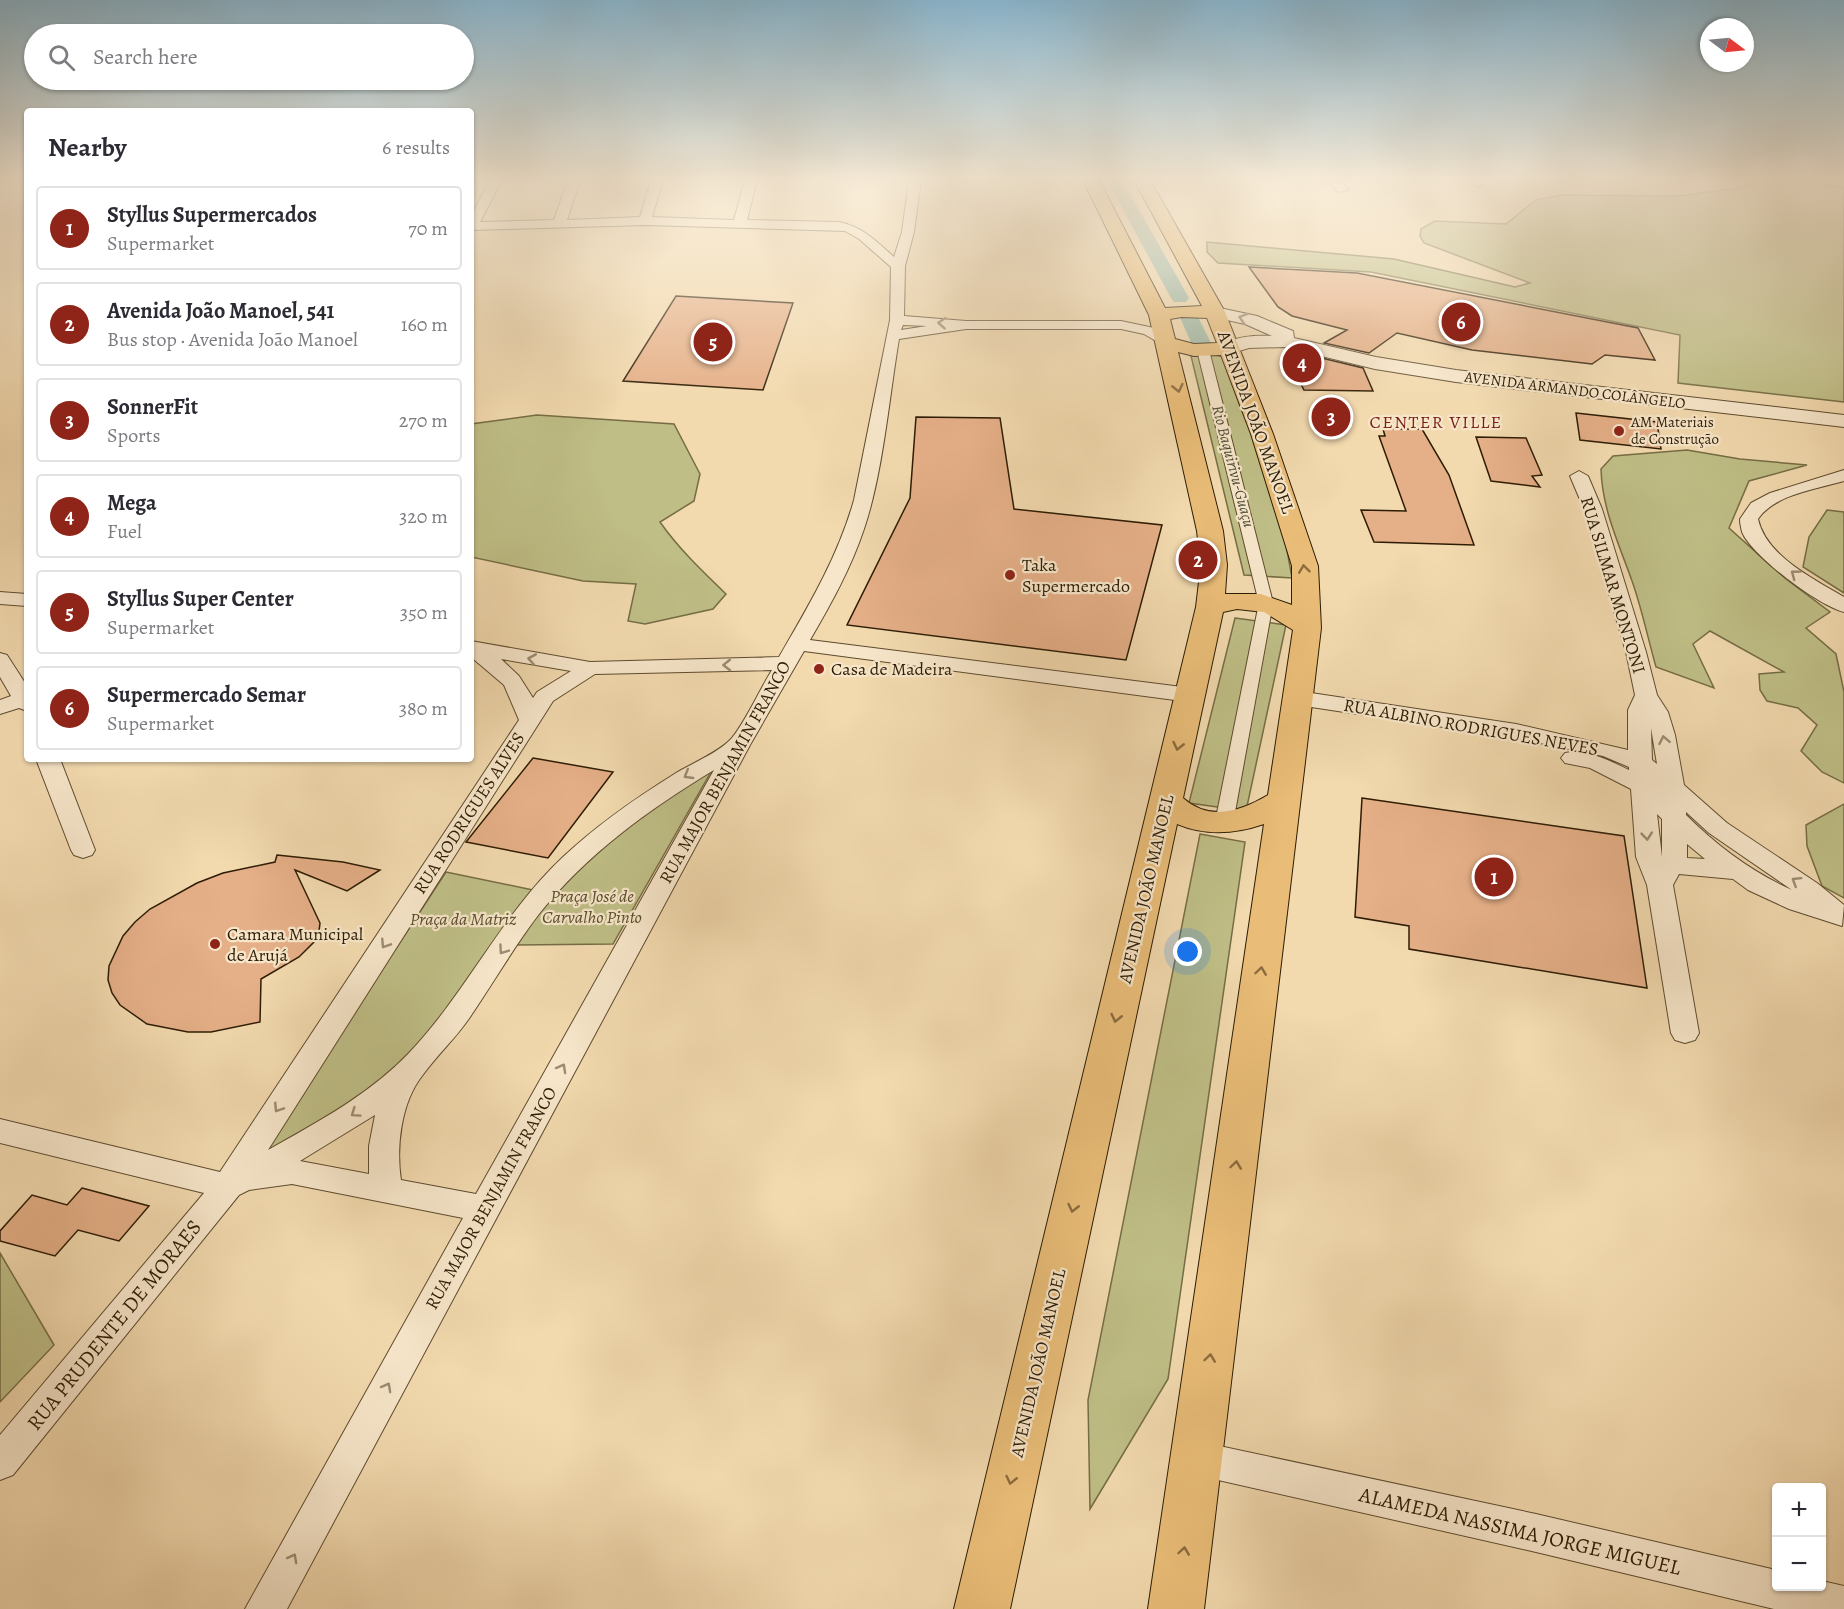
<!DOCTYPE html>
<html lang="en">
<head>
<meta charset="utf-8">
<style>
  body { margin:0; font-family:Alegreya,serif; background:#f7f7f7; color:#2b2b33 }
  .controls { position:absolute; right:18px; bottom:18px; display:grid; overflow:hidden; border-radius:6px; box-shadow:0 2px 4px #0004 }
  .controls button { width:54px; height:54px; display:grid; place-items:center; padding:0; border:0; border-bottom:2px solid #e1e1e2; background:#fff; color:#2b2b33; font:30px sans-serif }
  .compass { position:absolute; left:1700px; top:18px; width:54px; height:54px; border-radius:50%; background:#fff; box-shadow:0 2px 4px #0004; rotate:106deg }
  .you { position:absolute; left:1188px; top:952px; width:21px; height:21px; margin:-15px; border:4px solid #fff; border-radius:50%; background:#1a73e8; box-shadow:0 0 0 9px #1a73e833 }
  .badge { display:grid; place-items:center; width:39px; height:39px; border-radius:50%; background:#8f2418; color:#fff; font-size:20px; font-weight:700 }
  .pin { position:absolute; translate:-50% -50%; border:3px solid #fff; box-shadow:0 2px 6px #0006 }
  .list { margin:0; padding:0; list-style:none }
  h2 { display:flex; justify-content:space-between; align-items:center; height:78px; margin:0; padding:0 24px; font-size:26px }
  h2 small { font-size:20px; font-weight:400; color:#7c7c81 }
  .list li { display:grid; grid-template-columns:39px 1fr auto; gap:18px; align-items:center; box-sizing:border-box; height:84px; margin:0 12px 12px; padding:0 12px; border:2px solid #e1e1e2; border-radius:6px }
  .list b { display:block; font-size:22px; white-space:nowrap }
  .list p { margin:0; font-size:20px; white-space:nowrap; color:#7c7c81 }
  .list em { font-size:20px; font-style:normal; color:#7c7c81 }
  .icon { flex:none; width:33px; height:33px; fill:none; stroke:currentColor; stroke-width:2; stroke-linecap:round; stroke-linejoin:round }
  .map { position:relative; flex:none; width:1844px; height:1609px; overflow:hidden }
  .search { position:absolute; background:#fff; box-shadow:0 2px 4px #0004; left:24px; top:24px; width:450px; height:66px; display:flex; align-items:center; gap:15px; box-sizing:border-box; padding:0 21px; border-radius:33px; color:#7c7c81; font-size:22px }
  .panel { position:absolute; background:#fff; box-shadow:0 2px 4px #0004; left:24px; top:108px; width:450px; height:654px; border-radius:6px }
  .map>svg:first-child { display:block }
  .green { fill:#bfbe86; stroke:#766d45; stroke-width:1.5 }
  .lines { fill:none; stroke-linecap:round; stroke-linejoin:round }
  .canal { fill:#9bbaaa; fill-rule:evenodd }
  .building { fill:#e5af87; stroke:#2d1c04; stroke-width:1.5 }
  .pedestrian-casing { stroke:#5e4b2e; stroke-width:2 }
  .minor-casing { stroke:#5e4b2e; stroke-width:2 }
  .tertiary-casing { stroke:#5e4b2e; stroke-width:2 }
  .primary-casing { stroke:#2d1c04; stroke-width:2 }
  .pedestrian { fill:#f7e6ca; fill-rule:evenodd }
  .minor { fill:#f7e6ca; fill-rule:evenodd }
  .tertiary { fill:#f7e6ca; fill-rule:evenodd }
  .primary { fill:#e9bc77; fill-rule:evenodd }
  .oneway { stroke:#9c8b71 }
  .oneway2 { stroke:#8b6c3e }
  .poi-dot { fill:#8f2418; stroke:#f7e6ca; stroke-width:2 }
  .labels { text-anchor:middle; stroke-width:4.5; stroke-linejoin:round; paint-order:stroke }
  .far-street-label { font-size:15px; fill:#2d1c04; stroke:#f7e6ca }
  .far-poi-label { font-size:15px; fill:#2d1c04; stroke:#f7e6ca; text-anchor:start }
  .far-water-label { font-size:16px; font-style:italic; fill:#4e4b36; stroke:#f7e6ca }
  .street-label { font-size:18px; fill:#2d1c04; stroke:#f7e6ca }
  .far-quarter-label { font-size:18px; letter-spacing:1.5px; fill:#7a1f14; stroke:#f7e6ca }
  .poi-label { font-size:18px; fill:#2d1c04; stroke:#f7e6ca; text-anchor:start }
  .park-label { font-size:18px; font-style:italic; fill:#594d2b; stroke:#f7e6ca }
  .near-street-label { font-size:21px; fill:#2d1c04; stroke:#f7e6ca }
</style>
</head>
<body>
<div class="map">
<svg width="1844" height="1609" viewBox="0 0 1844 1609">
  <rect width="100%" height="100%" fill="#f2d9ae"/>
  <filter id="stains"><feTurbulence type="fractalNoise" baseFrequency=".00333" numOctaves="4"/><feColorMatrix values="0 0 0 0 .2 0 0 0 0 .09 0 0 0 0 .02 0 0 0 .5 -.17"/></filter>
  <radialGradient id="worn" r=".72"><stop offset=".6" stop-color="#630" stop-opacity="0"/><stop offset="1" stop-color="#630" stop-opacity=".3"/></radialGradient>
  <g class="green">
    <path d="M1764,180H1804L1844,188V402L1678,383L1680,335L1371,272L1218,263L1207,252V242L1394,259L1515,287L1530,283L1424,243L1420,236L1421,229L1435,221L1506,224L1536,200L1562,195L1679,196L1739,188Z"/>
    <path d="M1209,354L1226,357L1283,528L1292,578L1244,575L1191,356Z"/>
    <path d="M537,415L674,424L700,474L694,501L660,522C679,549 702,571 726,594L713,609L645,624L628,621L636,584L583,581L471,557V424Z"/>
    <path d="M1687,450L1740,459L1807,465L1749,481L1729,528L1786,579L1830,612L1806,628L1836,654L1844,692V783L1822,772L1801,751L1817,725L1798,708L1767,701L1760,690L1759,674L1784,672L1710,631L1693,644L1714,688L1656,667C1648,639 1642,609 1632,581C1619,544 1602,509 1601,469L1613,456Z"/>
    <path d="M1827,510L1844,512V593L1803,567L1809,537Z"/>
    <path d="M1235,618L1286,625L1246,811L1189,803Z"/>
    <path d="M712,770L613,944L516,945L551,894L625,822Z"/>
    <path d="M1844,804V898L1822,886L1807,846L1806,825Z"/>
    <path d="M1200,834L1245,842L1168,1379L1090,1509L1088,1400Z"/>
    <path d="M446,872L533,890L430,1034L384,1079L338,1113L260,1156Z"/>
    <path d="M0,1253L54,1345L0,1402Z"/>
  </g>
  <g class="lines">
    <g class="canal">
      <path d="M1107,180H1122L1189,298L1186,302H1174L1171,298Z"/>
      <path d="M1188,309L1197,315L1213,347L1210,351H1196L1193,347L1179,315Z"/>
    </g>
  </g>
  <g class="building">
    <path d="M1249,267L1357,273L1638,328L1655,360L1605,355L1592,364L1472,350L1397,333L1369,353L1324,343L1347,330L1292,316L1278,307Z"/>
    <path d="M676,296L793,303L763,390L623,381Z"/>
    <path d="M1305,354L1363,368L1373,391L1304,390L1290,363Z"/>
    <path d="M1576,413L1657,422L1661,449L1580,440Z"/>
    <path d="M916,417L1000,418L1014,509L1162,525L1126,660L847,625L910,498Z"/>
    <path d="M1383,429H1422L1449,475L1474,545L1374,542L1361,510L1406,511L1379,436H1385Z"/>
    <path d="M1476,437L1526,438L1542,475L1532,476L1540,487L1491,481Z"/>
    <path d="M533,758L613,772L548,858L466,842Z"/>
    <path d="M1362,798L1624,836L1647,988L1409,949V926L1355,917Z"/>
    <path d="M277,855L343,862L380,870L347,891L295,870L320,923L319,931L316,940L299,957L261,979L260,1022L211,1032H188L147,1024L120,1005L112,993L108,980L109,966L123,936L135,922L150,909L197,883L223,873L275,862Z"/>
    <path d="M82,1188L149,1206L119,1241L78,1230L55,1256L0,1241V1231L32,1195L67,1205Z"/>
  </g>
  <g class="lines">
    <g class="pedestrian-casing">
      <path id="pedestrian" d="M1203,347L1209,350L1273,603L1233,823L1224,829L1215,823L1259,603L1197,350Z"/>
    </g>
    <g class="minor-casing">
      <g id="minor">
        <path d="M490,180H502L480,222L554,220L568,180H580L567,220L640,217L651,180H663L652,217L734,220L745,180H757L747,220L839,222C863,227 876,241 894,257L902,232L909,180H921L914,232L905,266L904,316L966,321H1121L1154,328L1173,341L1175,344L1173,347L1168,348L1144,334L1121,329H966L899,339C889,398 883,473 864,529C851,568 831,604 810,640L1190,688L1198,690L1201,695L1198,700L1190,702L804,651L750,745L287,1609H245L463,1218L292,1184L249,1190L239,1195L13,1475L0,1480V1435L204,1193L0,1143V1119L220,1172L519,720L504,685L471,657V641L590,662L779,657C808,607 838,557 854,500L890,320L891,267L859,239L845,231L645,225L471,230V216ZM903,325L927,326L901,330ZM501,659L571,671L537,692L533,698L519,676ZM772,670C761,687 743,727 730,740C719,752 691,764 676,773C636,798 598,824 563,857C502,914 467,992 409,1053C370,1094 318,1122 268,1150L553,701L595,674ZM714,770L476,1194L401,1180C396,1147 401,1103 422,1076C436,1056 454,1040 468,1020C492,985 513,948 539,914C587,854 648,810 714,770ZM375,1115L369,1146V1174L300,1161Z"/>
        <path d="M1327,180H1340L1348,190L1338,192Z"/>
        <path d="M1467,180H1480L1483,184L1477,187Z"/>
        <path d="M1844,470V481C1817,489 1775,494 1758,519C1766,556 1814,579 1844,597V612C1819,606 1752,556 1742,532C1741,528 1740,523 1740,519L1751,503L1770,493Z"/>
        <path d="M1579,471L1588,476L1602,509L1646,652L1657,695L1668,712L1675,735L1684,785L1727,823L1817,883L1844,905L1842,926L1789,909L1748,890L1733,879L1679,874L1673,885L1699,1033L1695,1040L1685,1043L1675,1040L1671,1033L1647,885L1636,857L1631,789L1590,768L1565,763L1561,758L1565,753C1586,748 1610,761 1629,770V767L1603,756L1516,738L1298,705L1290,703L1287,698L1290,693L1298,691L1516,724L1628,750V710L1635,695L1626,652L1584,509L1570,476ZM1651,728L1657,764L1652,760ZM1686,812L1709,833L1792,890C1752,872 1717,846 1686,815ZM1657,814L1662,819V858V857ZM1687,844L1705,859L1687,858Z"/>
        <path d="M0,592L27,594V606L0,604Z"/>
        <path d="M0,653L7,655L27,686V711L19,708L0,714V700L11,696L0,677Z"/>
        <path d="M36,759H60L95,850L92,855L83,858L74,855L71,850Z"/>
        <path d="M1196,1441L1536,1514L1776,1570V1586H1822V1581L1844,1586V1609H1774L1536,1552L1196,1475L1183,1470L1178,1458L1183,1446Z"/>
      </g>
    </g>
    <g class="tertiary-casing">
      <path id="tertiary" d="M1215,307L1257,316L1293,331L1294,338L1376,357L1456,370L1844,415V427L1456,382L1375,369L1284,347L1249,348L1229,354L1220,348C1229,336 1258,335 1272,336L1245,324L1209,316L1206,312L1209,308Z"/>
    </g>
    <g class="primary-casing">
      <path id="primary" d="M1083,180H1099L1165,308L1202,306L1134,180H1150L1225,312L1273,434L1318,566L1321,628L1204,1609H1148L1264,824C1235,834 1206,836 1177,824L1010,1609H954L1196,607L1201,565L1197,531L1149,315ZM1182,317L1207,318L1217,343L1194,344L1175,339L1170,319ZM1178,352L1194,356L1221,355L1251,434L1292,566V605L1261,594H1225L1227,565L1223,531ZM1237,609L1264,612L1293,630L1268,795C1241,811 1210,822 1183,798L1223,612Z"/>
    </g>
    <use href="#pedestrian" class="pedestrian"/>
    <use href="#minor" class="minor"/>
    <use href="#tertiary" class="tertiary"/>
    <use href="#primary" class="primary"/>
  </g>
  <defs><path id="oneway-chevron" d="M-2-3.5L2.5 0L-2 3.5" fill="none" stroke-width="1.6" stroke-linecap="round" stroke-linejoin="round" transform="scale(1.5)"/></defs>
  <g class="oneway">
    <use href="#oneway-chevron" transform="translate(1243 318) rotate(-162)"/>
    <use href="#oneway-chevron" transform="translate(942 323) rotate(-176)"/>
    <use href="#oneway-chevron" transform="translate(1795 574) rotate(-143)"/>
    <use href="#oneway-chevron" transform="translate(532 659) rotate(-170)"/>
    <use href="#oneway-chevron" transform="translate(727 665) rotate(179)"/>
    <use href="#oneway-chevron" transform="translate(1664 740) rotate(-101)"/>
    <use href="#oneway-chevron" transform="translate(688 775) rotate(149)"/>
    <use href="#oneway-chevron" transform="translate(1647 836) rotate(84)"/>
    <use href="#oneway-chevron" transform="translate(1796 881) rotate(-148)"/>
    <use href="#oneway-chevron" transform="translate(385 944) rotate(123)"/>
    <use href="#oneway-chevron" transform="translate(503 950) rotate(125)"/>
    <use href="#oneway-chevron" transform="translate(562 1068) rotate(-61)"/>
    <use href="#oneway-chevron" transform="translate(278 1108) rotate(123)"/>
    <use href="#oneway-chevron" transform="translate(355 1113) rotate(145)"/>
    <use href="#oneway-chevron" transform="translate(387 1387) rotate(-61)"/>
    <use href="#oneway-chevron" transform="translate(293 1558) rotate(-61)"/>
  </g>
  <g class="oneway2">
    <use href="#oneway-chevron" transform="translate(1178 388) rotate(77)"/>
    <use href="#oneway-chevron" transform="translate(1304 569) rotate(-97)"/>
    <use href="#oneway-chevron" transform="translate(1178 746) rotate(103)"/>
    <use href="#oneway-chevron" transform="translate(1261 971) rotate(-82)"/>
    <use href="#oneway-chevron" transform="translate(1116 1018) rotate(103)"/>
    <use href="#oneway-chevron" transform="translate(1236 1165) rotate(-82)"/>
    <use href="#oneway-chevron" transform="translate(1073 1208) rotate(103)"/>
    <use href="#oneway-chevron" transform="translate(1210 1358) rotate(-82)"/>
    <use href="#oneway-chevron" transform="translate(1011 1480) rotate(103)"/>
    <use href="#oneway-chevron" transform="translate(1184 1551) rotate(-82)"/>
  </g>
  <linearGradient id="sky" x2="0" y2="1"><stop stop-color="#89b6cf"/><stop offset="0.44" stop-color="#f9eedb"/><stop offset="1" stop-color="#f9eedb" stop-opacity="0"/></linearGradient>
  <rect width="1844" height="405" fill="url(#sky)"/>
  <g class="poi-dot">
    <circle cx="1619" cy="431" r="6"/>
    <circle cx="1010" cy="575" r="6"/>
    <circle cx="819" cy="669" r="6"/>
    <circle cx="215" cy="944" r="6"/>
  </g>
  <g class="labels">
    <g class="far-street-label">
      <text transform="translate(1575 390) rotate(7)" y="5">AVENIDA ARMANDO COLÂNGELO</text>
    </g>
    <g class="far-poi-label">
      <text x="1631" y="427">AM Materiais<tspan x="1631" dy="17">de Construção</tspan></text>
    </g>
    <g class="far-water-label">
      <text transform="translate(1234 466) rotate(75)" y="6">Rio Baquirivu-Guaçu</text>
    </g>
    <g class="street-label">
      <text transform="translate(1256 422) rotate(70)" y="6">AVENIDA JOÃO MANOEL</text>
      <text transform="translate(1613 585) rotate(73)" y="6">RUA SILMAR MONTONI</text>
      <text transform="translate(1471 727) rotate(10)" y="6">RUA ALBINO RODRIGUES NEVES</text>
      <text transform="translate(725 772) rotate(-61)" y="6">RUA MAJOR BENJAMIN FRANCO</text>
      <text transform="translate(469 813) rotate(-57)" y="6">RUA RODRIGUES ALVES</text>
      <text transform="translate(1146 889) rotate(-77)" y="6">AVENIDA JOÃO MANOEL</text>
      <text transform="translate(491 1198) rotate(-61)" y="6">RUA MAJOR BENJAMIN FRANCO</text>
      <text transform="translate(1038 1363) rotate(-77)" y="6">AVENIDA JOÃO MANOEL</text>
    </g>
    <g class="far-quarter-label">
      <text x="1436" y="428">CENTER VILLE</text>
    </g>
    <g class="poi-label">
      <text x="1022" y="571">Taka<tspan x="1022" dy="21">Supermercado</tspan></text>
      <text x="831" y="675">Casa de Madeira</text>
      <text x="227" y="940">Camara Municipal<tspan x="227" dy="21">de Arujá</tspan></text>
    </g>
    <g class="park-label">
      <text x="592" y="902">Praça José de<tspan x="592" dy="21">Carvalho Pinto</tspan></text>
      <text x="463" y="925">Praça da Matriz</text>
    </g>
    <g class="near-street-label">
      <text transform="translate(114 1325) rotate(-51)" y="7">RUA PRUDENTE DE MORAES</text>
      <text transform="translate(1520 1531) rotate(13)" y="7">ALAMEDA NASSIMA JORGE MIGUEL</text>
    </g>
  </g>
  <rect width="100%" height="100%" filter="url(#stains)"/>
  <rect width="100%" height="100%" fill="url(#worn)"/>
</svg>
<div class="controls">
<button>+</button>
<button>−</button>
</div>
<svg class="compass" viewBox="-18 -18 36 36"><path d="M0-13l5 13h-10z" fill="#e53935"/><path d="M0 13l5-13h-10z" fill="#7c7c81"/></svg>
<div class="you"></div>
<div class="pin badge" style="left:1494px;top:877px">1</div>
<div class="pin badge" style="left:1198px;top:560px">2</div>
<div class="pin badge" style="left:1331px;top:417px">3</div>
<div class="pin badge" style="left:1302px;top:363px">4</div>
<div class="pin badge" style="left:713px;top:342px">5</div>
<div class="pin badge" style="left:1461px;top:322px">6</div>
<div class="search"><svg class="icon" aria-label="search" viewBox="0 0 24 24"><circle cx="10" cy="10" r="6"/><path d="M15 15l6 6"/></svg>Search here</div>
<section class="panel">
<h2>Nearby<small>6 results</small></h2>
<ul class="list">
<li><span class="badge">1</span><div><b>Styllus Supermercados</b><p>Supermarket</p></div><em>70 m</em></li>
<li><span class="badge">2</span><div><b>Avenida João Manoel, 541</b><p>Bus stop · Avenida João Manoel</p></div><em>160 m</em></li>
<li><span class="badge">3</span><div><b>SonnerFit</b><p>Sports</p></div><em>270 m</em></li>
<li><span class="badge">4</span><div><b>Mega</b><p>Fuel</p></div><em>320 m</em></li>
<li><span class="badge">5</span><div><b>Styllus Super Center</b><p>Supermarket</p></div><em>350 m</em></li>
<li><span class="badge">6</span><div><b>Supermercado Semar</b><p>Supermarket</p></div><em>380 m</em></li>
</ul>
</section>
</div>
</body>
</html>
